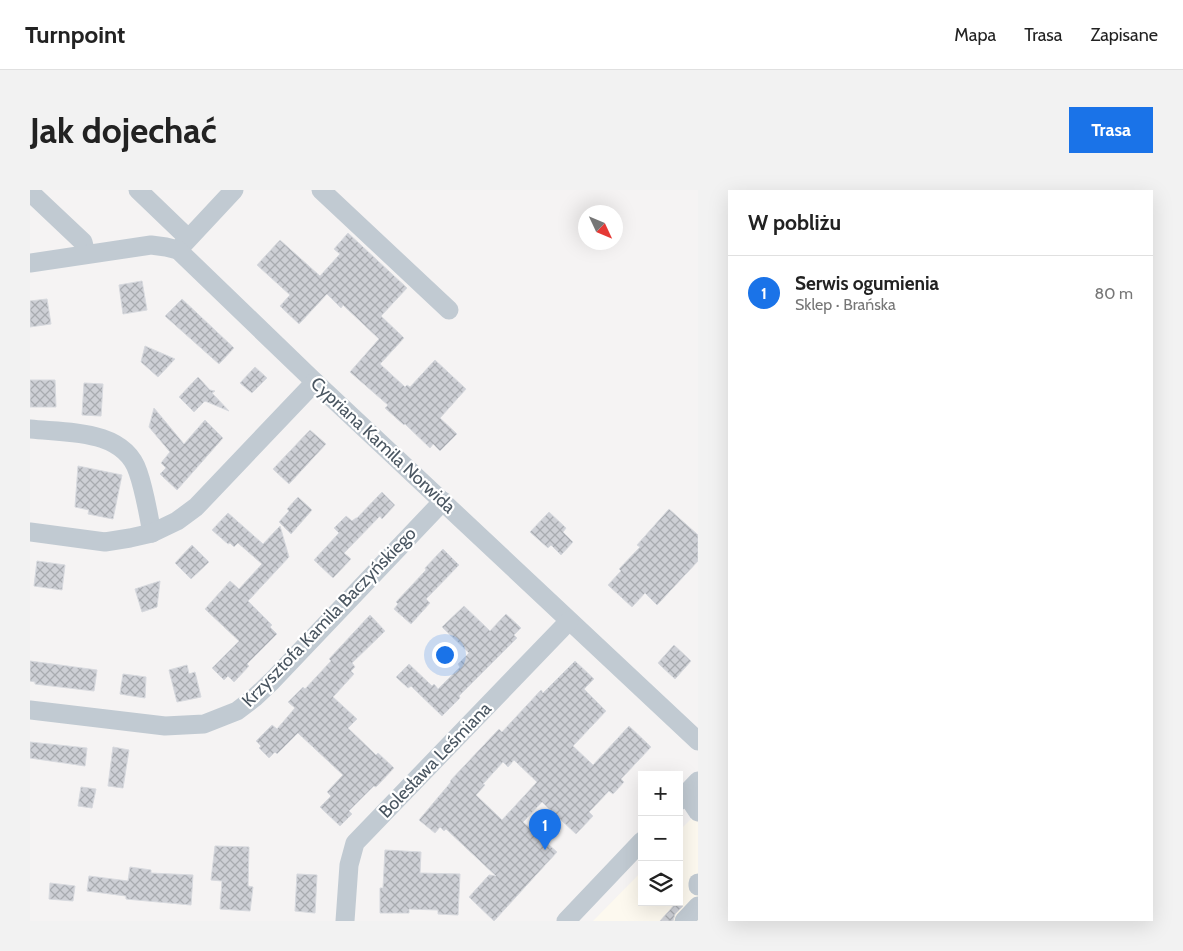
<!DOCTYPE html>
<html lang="pl">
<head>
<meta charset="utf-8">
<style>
  body { margin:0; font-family:Cabin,sans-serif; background:#f2f2f2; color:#222 }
  .controls { position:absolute; right:15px; bottom:15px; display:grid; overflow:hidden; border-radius:0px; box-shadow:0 5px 20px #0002 }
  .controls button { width:45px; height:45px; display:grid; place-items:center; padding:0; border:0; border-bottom:1px solid #e0e0e0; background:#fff; color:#222; font:25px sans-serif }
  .compass { position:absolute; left:548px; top:15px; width:45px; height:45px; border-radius:50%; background:#fff; box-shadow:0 5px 20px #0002; rotate:134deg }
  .you { position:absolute; left:414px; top:464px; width:18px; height:18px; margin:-12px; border:4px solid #fff; border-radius:50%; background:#1a73e8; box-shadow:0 0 0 8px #1a73e833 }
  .badge { display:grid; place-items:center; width:32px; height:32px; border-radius:50%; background:#1a73e8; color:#fff; font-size:16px; font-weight:700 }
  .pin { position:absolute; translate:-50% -41px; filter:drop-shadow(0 1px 2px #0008) }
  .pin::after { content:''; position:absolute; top:26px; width:18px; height:15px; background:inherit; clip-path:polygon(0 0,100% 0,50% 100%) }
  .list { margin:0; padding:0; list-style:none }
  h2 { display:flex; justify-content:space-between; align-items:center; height:65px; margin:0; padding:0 20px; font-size:21px }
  h2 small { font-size:16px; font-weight:400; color:#767676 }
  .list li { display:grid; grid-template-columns:32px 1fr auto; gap:15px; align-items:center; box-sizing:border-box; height:75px; padding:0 20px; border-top:1px solid #e0e0e0 }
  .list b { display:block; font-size:19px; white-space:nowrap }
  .list p { margin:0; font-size:16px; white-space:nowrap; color:#767676 }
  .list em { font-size:16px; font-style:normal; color:#767676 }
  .icon { flex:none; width:28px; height:28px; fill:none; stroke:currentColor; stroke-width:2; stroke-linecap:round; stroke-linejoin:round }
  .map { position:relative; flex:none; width:668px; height:731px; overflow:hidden; border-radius:0px }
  header { display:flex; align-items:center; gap:30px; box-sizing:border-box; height:70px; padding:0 25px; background:#fff; border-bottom:1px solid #e0e0e0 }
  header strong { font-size:24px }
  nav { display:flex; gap:28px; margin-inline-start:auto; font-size:18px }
  .intro { display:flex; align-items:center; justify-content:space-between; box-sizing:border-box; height:120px; padding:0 30px }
  h1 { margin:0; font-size:35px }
  .button { padding:12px 22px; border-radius:0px; background:#1a73e8; color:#fff; font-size:18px; font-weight:700 }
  main { display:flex; gap:30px; padding:0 30px }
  aside { flex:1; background:#fff; border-radius:0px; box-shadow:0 5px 20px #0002 }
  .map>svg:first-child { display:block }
  .commercial { fill:#fdf9ef }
  .building { fill:url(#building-cross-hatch); stroke:#d7d9de; fill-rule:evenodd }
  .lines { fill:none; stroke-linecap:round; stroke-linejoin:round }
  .minor { stroke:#c1cad2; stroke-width:19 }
  .labels { text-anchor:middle; stroke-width:4.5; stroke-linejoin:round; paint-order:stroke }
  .street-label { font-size:18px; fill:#4a5661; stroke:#fff }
</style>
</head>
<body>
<header>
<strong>Turnpoint</strong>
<nav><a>Mapa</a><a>Trasa</a><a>Zapisane</a></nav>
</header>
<div class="intro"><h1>Jak dojechać</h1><a class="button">Trasa</a></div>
<main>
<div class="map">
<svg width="668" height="731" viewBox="0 0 668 731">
  <defs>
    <pattern id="building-cross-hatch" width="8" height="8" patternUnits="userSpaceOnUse" patternTransform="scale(1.25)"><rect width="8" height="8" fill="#cdcfd5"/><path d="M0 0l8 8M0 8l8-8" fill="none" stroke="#a8abb0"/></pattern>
  </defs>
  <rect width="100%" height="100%" fill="#f5f3f3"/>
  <path class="commercial" d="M668,622V731H563L612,681V712H649V641Z"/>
  <g class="building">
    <path d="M318,43L377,98L351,126L374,148L350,174L375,197L377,195L380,197L405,170L436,199L410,228L427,244L410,261L403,254L400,258L375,234L374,235L355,218L358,215L320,182L349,149L313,115L311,118L297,104L269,134L250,116L260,105L227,75L250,50L290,86L310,64L304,59Z"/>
    <path d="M112,91L117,120L93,124L89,95Z"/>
    <path d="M17,109L21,134L0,137V111Z"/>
    <path d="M152,109L204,158L189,174L135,126Z"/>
    <path d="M115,156L145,169L128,187L111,172Z"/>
    <path d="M225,177L237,188L222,203L210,193Z"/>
    <path d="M168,187L180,200L185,201L182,203L199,221L175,211L164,222L149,207Z"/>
    <path d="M0,190H25L26,217H0Z"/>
    <path d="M54,193L73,194L71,226L52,225Z"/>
    <path d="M124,218L154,254L175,230L193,248L147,300L130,284L136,278L131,273L140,262L119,237Z"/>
    <path d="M280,240L296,254L259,294L243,279Z"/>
    <path d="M48,276L92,285L83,329L58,324L59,320L45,317Z"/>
    <path d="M352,302L365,315L352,329L350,326L314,363L321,369L303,388L284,370L309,343L304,338L316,326L322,331L326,328H327Z"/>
    <path d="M268,307L282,320L261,344L249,332L259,321L257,319Z"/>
    <path d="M639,319L668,345V371L627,415L615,403L602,417L578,395L591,381L589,379L610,357L607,355Z"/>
    <path d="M519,322L536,338L533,342L543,352L531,365L521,355L518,358L500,342Z"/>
    <path d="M198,323L233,354L250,336L259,367L218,411L242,435L240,437L247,444L217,474L219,476L204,492L198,486L194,490L182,478L209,451L175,419L200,391L209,399L232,374L208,353L204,357L200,353L198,354L182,340Z"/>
    <path d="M162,355L179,372L161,389L145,373Z"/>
    <path d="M413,359L429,375L396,409L400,413L381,434L364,419L368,414L366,412L396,380L395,378Z"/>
    <path d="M7,371L35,375L32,400L4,396Z"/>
    <path d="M130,391L127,417L112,422L105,399Z"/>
    <path d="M434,416L460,441L476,424L491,438L484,445L487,448L429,506L430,508L412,526L381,496L378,498L366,487L379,474L402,496L404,494L408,499L430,477L428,474L439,463L412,437Z"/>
    <path d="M340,425L355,441L322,473L325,477L321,481L324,484L303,507L327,529L318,538L346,565L348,563L364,578L346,597L344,596L319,621L322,624L310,636L290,617L301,606L297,602L313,585L268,543L247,564L245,562L239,568L229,558L231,556L226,551L242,535L247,539L265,518L258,512L273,497L275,499L301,471L299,469Z"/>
    <path d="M644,455L661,471L645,489L628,473Z"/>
    <path d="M0,471L67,480L64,501L5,494V492L0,491Z"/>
    <path d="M545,471L564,489L554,499L576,521L543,556L563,575L599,536L621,557L591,589L594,592L583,604L579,601L559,622L563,626L546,644L512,612L493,632L527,662L464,731L439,707L459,685L466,686L416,639L414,641L410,637L405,643L389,630L421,592L420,591L469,539L472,542L511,500L513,503ZM484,570L507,592L472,630L446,605L455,595L453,594L473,572L478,577Z"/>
    <path d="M157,475L159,484L165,482L171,507L147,512L139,480Z"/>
    <path d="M93,484L116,487L115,508L90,504Z"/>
    <path d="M0,552L57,558L55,576L0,568Z"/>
    <path d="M83,557L99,560L93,598L78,596Z"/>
    <path d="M51,597L66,599L62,618L48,616Z"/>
    <path d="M185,656L219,657L218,696L223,697L220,721L190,719L192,691L181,690Z"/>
    <path d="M355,660L391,662L390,683L430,684L428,725L408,724V720L379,719V723H350V698H353Z"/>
    <path d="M100,677L121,680V683L163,685L161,715L96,709V706L57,701L59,686L98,691Z"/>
    <path d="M267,684L287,685L285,723L265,721Z"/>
    <path d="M20,693L45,696L43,711L19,709Z"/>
    <path d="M647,712L653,716L645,724L643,731H630Z"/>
  </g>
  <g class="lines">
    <g class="minor">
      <path d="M108,0L158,48"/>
      <path d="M291,0L419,120"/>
      <path d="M0,2L53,52L56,64"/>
      <path d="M148,60L204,0"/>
      <path d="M0,73L121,55L136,57L148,60L285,192L668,551"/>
      <path d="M0,239C37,243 94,239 108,282C115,302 118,323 122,343"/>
      <path d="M0,342L75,352L100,348L122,343L147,331L166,317L285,192"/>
      <path d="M0,520L135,536L174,534L207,521L224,508L242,491L413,311"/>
      <path d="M656,604L668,622"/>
      <path d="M649,611L668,591"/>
      <path d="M668,693V696"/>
      <path d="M315,731L319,675L325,653L539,431"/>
      <path d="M536,731L612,651"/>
      <path d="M654,731L668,716"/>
    </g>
  </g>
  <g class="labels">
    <g class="street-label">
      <text transform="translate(353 255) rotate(43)" y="6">Cypriana Kamila Norwida</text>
      <text transform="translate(299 427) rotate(-46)" y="6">Krzysztofa Kamila Baczyńskiego</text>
      <text transform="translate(405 570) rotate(-46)" y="6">Bolesława Leśmiana</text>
    </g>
  </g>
</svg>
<div class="controls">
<button>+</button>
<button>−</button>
<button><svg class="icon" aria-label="layers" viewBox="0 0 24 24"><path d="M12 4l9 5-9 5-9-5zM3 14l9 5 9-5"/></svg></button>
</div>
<svg class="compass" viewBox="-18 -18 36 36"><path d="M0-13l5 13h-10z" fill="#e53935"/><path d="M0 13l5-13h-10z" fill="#767676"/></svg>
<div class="you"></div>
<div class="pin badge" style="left:515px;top:660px">1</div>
</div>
<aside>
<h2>W pobliżu<small></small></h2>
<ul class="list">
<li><span class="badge">1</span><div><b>Serwis ogumienia</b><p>Sklep · Brańska</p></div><em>80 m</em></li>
</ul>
</aside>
</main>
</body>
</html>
